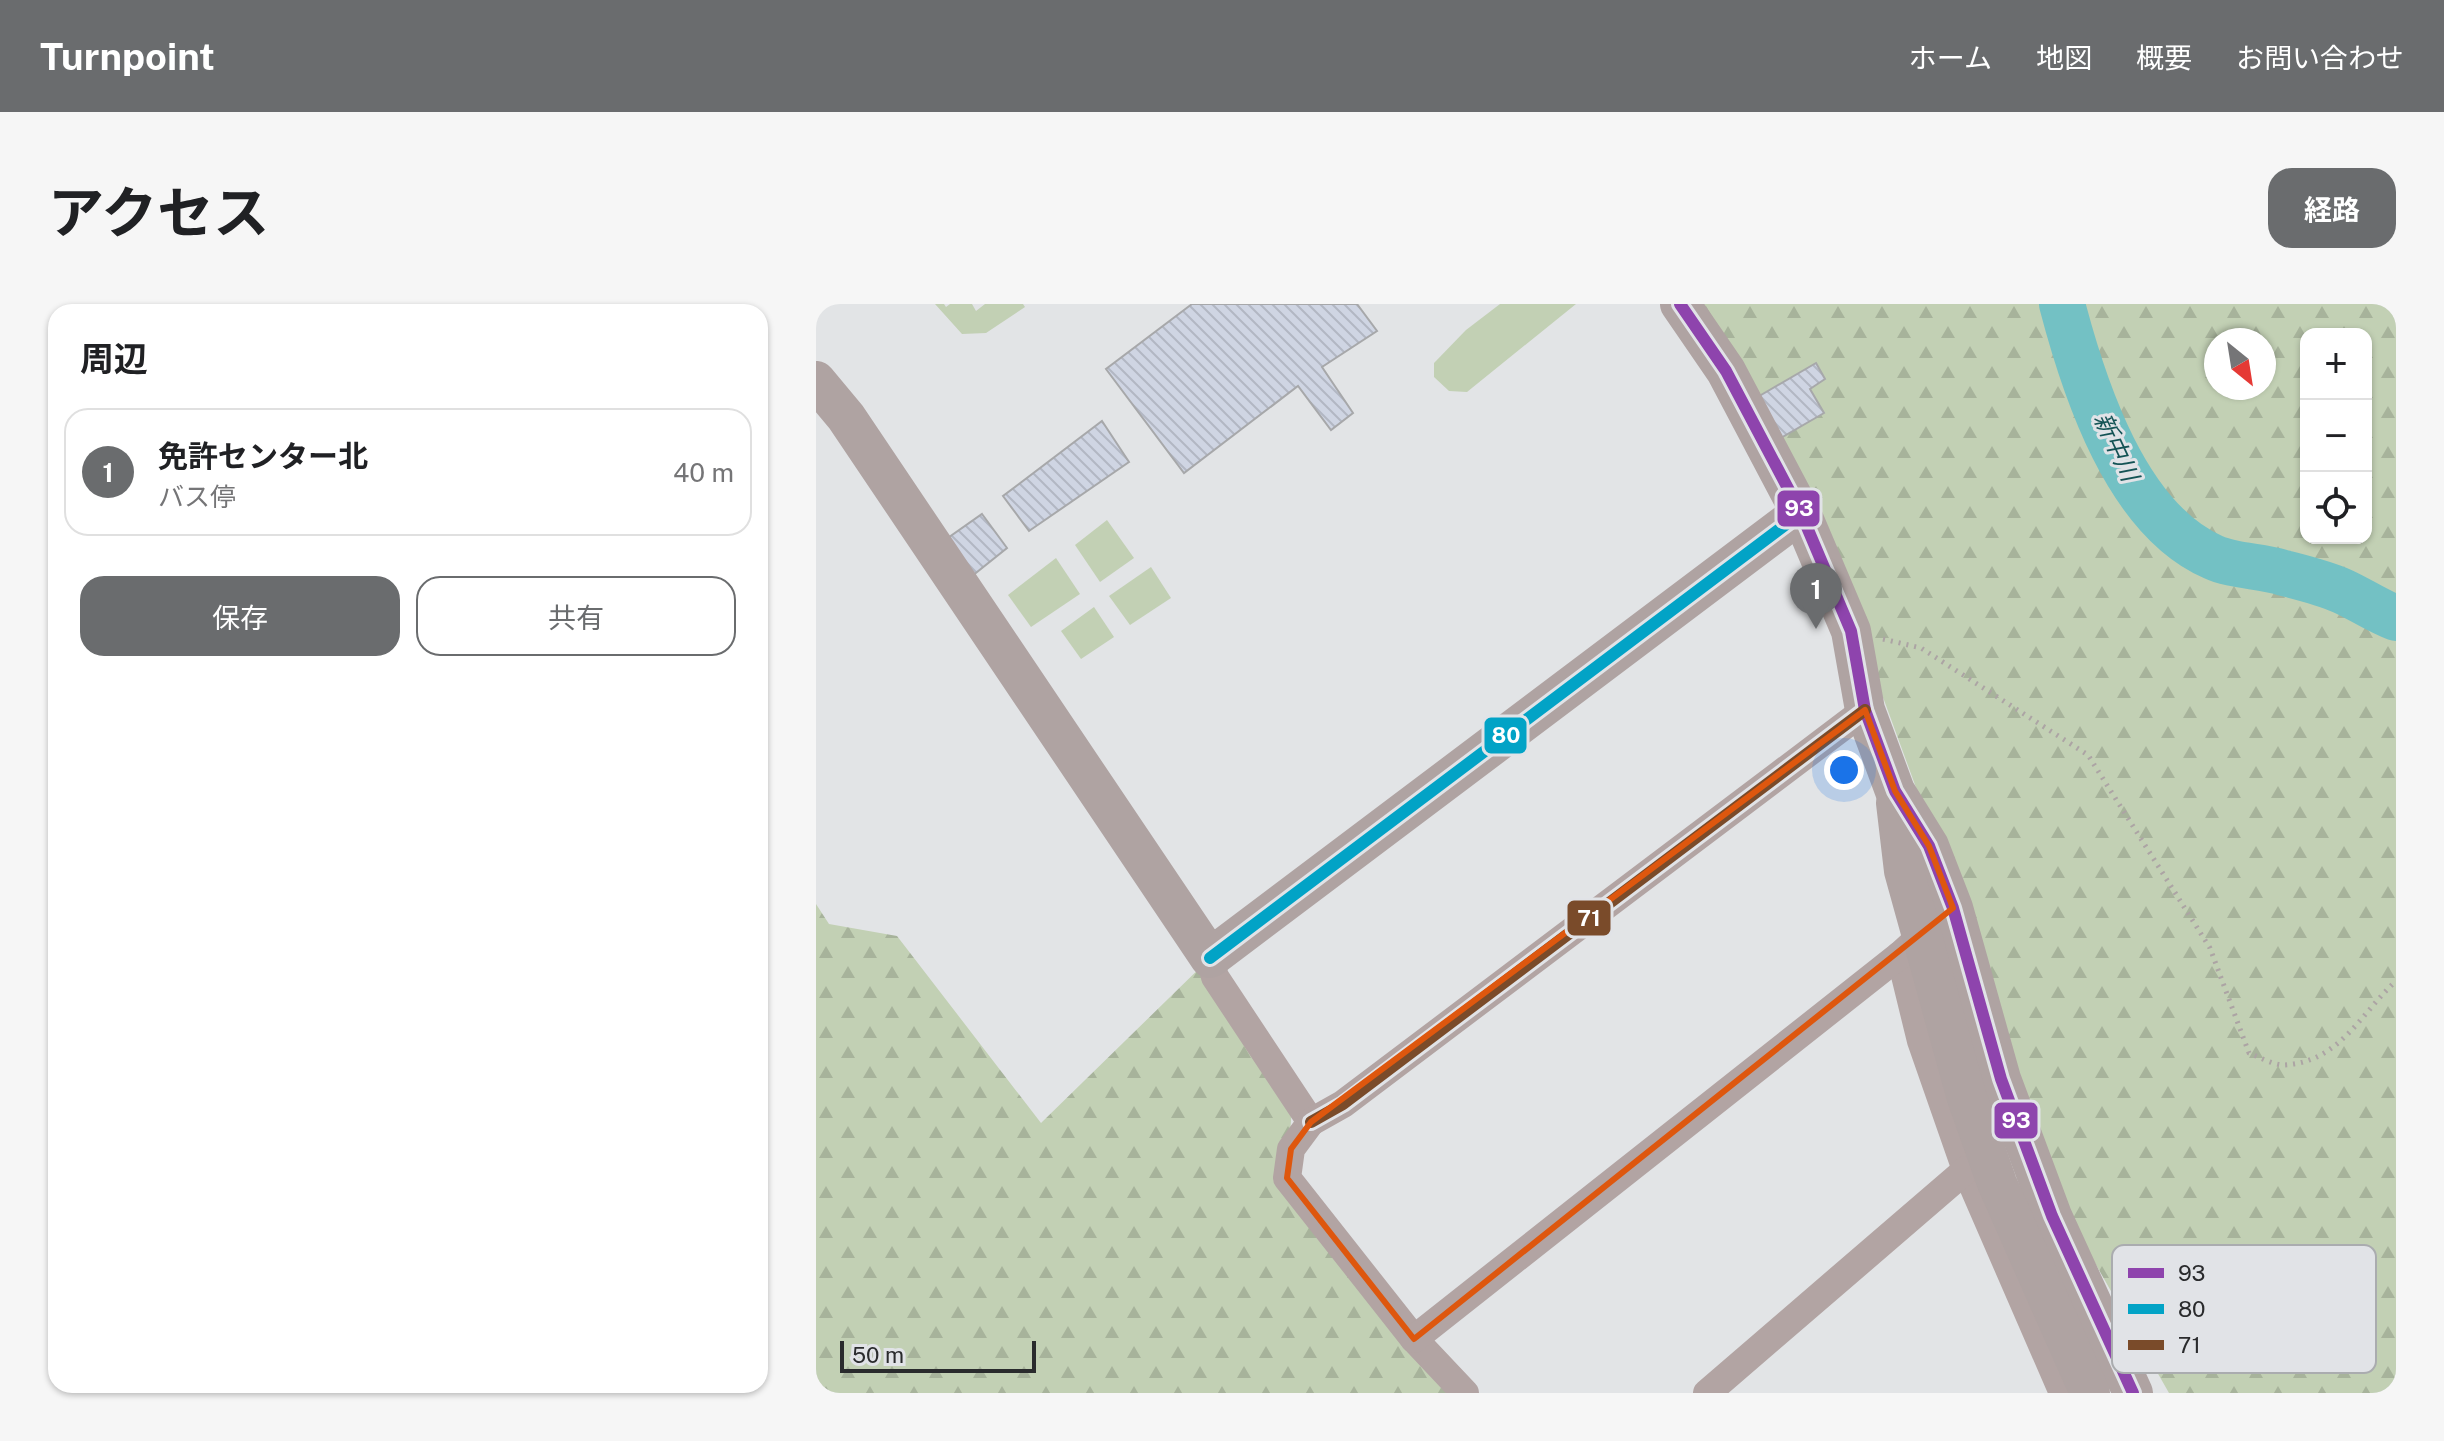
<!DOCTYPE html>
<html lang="ja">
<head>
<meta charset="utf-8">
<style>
  body { margin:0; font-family:"Public Sans","Noto Sans JP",sans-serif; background:#f6f6f6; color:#202124 }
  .controls { position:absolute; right:24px; top:24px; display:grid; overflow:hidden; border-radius:16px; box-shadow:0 2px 6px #0004 }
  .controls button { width:72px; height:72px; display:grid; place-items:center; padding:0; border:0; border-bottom:2px solid #e0e0e0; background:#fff; color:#202124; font:40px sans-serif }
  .compass { position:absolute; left:1388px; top:24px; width:72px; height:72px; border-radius:50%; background:#fff; box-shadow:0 2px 6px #0004; rotate:150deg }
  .scale { position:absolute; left:24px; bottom:20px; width:196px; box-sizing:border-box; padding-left:8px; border:4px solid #2a2b2d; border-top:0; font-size:22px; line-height:28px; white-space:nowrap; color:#2a2b2d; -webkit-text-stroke:6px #e1e3e7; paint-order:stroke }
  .you { position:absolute; left:1028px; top:466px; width:28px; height:28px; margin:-20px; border:6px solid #fff; border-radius:50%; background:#1a73e8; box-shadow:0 0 0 12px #1a73e833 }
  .badge { display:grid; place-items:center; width:52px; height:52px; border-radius:50%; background:#6a6c6e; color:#fff; font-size:26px; font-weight:700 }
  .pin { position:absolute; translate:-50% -66px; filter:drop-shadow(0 2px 4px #0008) }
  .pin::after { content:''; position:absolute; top:42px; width:28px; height:24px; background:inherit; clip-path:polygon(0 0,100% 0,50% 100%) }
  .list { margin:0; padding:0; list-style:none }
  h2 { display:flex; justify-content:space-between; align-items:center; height:104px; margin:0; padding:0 32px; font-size:34px }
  h2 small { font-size:26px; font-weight:400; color:#757577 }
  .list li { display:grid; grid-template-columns:52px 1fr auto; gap:24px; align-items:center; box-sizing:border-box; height:128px; margin:0 16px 16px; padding:0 16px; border:2px solid #e0e0e0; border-radius:24px }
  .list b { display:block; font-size:30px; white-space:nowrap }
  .list p { margin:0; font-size:26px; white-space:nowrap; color:#757577 }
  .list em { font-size:26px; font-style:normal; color:#757577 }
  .actions { display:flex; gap:16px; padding:24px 32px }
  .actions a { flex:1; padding:18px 0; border:2px solid #6a6c6e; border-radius:24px; text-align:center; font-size:28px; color:#6a6c6e }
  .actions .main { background:#6a6c6e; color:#fff }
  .icon { flex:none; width:44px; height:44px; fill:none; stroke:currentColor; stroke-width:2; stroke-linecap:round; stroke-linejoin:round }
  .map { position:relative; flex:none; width:1580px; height:1089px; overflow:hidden; border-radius:24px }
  header { display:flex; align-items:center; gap:48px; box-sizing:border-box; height:112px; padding:0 40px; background:#6a6c6e; color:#fff }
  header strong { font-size:38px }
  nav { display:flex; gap:44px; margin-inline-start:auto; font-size:28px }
  .intro { display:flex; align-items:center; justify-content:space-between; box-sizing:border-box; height:192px; padding:0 48px }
  h1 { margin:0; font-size:56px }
  .button { padding:20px 36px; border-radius:24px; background:#6a6c6e; color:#fff; font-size:28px; font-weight:700 }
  main { display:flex; gap:48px; padding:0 48px }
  aside { flex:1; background:#fff; border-radius:24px; box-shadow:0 2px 6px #0004 }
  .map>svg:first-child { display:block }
  .grass { fill:#c2d0b4 }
  .forest { fill:url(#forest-firs); fill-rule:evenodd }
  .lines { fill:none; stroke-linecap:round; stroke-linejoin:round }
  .river { stroke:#73c1c4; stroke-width:46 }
  .building { fill:url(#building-back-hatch); stroke:#a7a8aa; stroke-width:2 }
  .path { stroke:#aca4a4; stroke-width:5; stroke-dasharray:2 6; stroke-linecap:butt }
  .street { stroke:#b2a4a3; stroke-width:28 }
  .secondary { stroke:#afa3a2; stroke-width:40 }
  .bus-1-casing { stroke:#e1e3e7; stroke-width:18 }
  .bus-2-casing { stroke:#e1e3e7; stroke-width:18 }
  .bus-3-casing { stroke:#e1e3e7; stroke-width:18 }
  .bus-1 { stroke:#8e44ad; stroke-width:12 }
  .bus-2 { stroke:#02a3c6; stroke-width:12 }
  .bus-3 { stroke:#7a4b2a; stroke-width:12 }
  .marked { fill:none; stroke:#de570e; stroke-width:6; stroke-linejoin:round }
  .labels { text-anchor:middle; stroke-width:6; stroke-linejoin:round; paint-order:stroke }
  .water-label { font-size:24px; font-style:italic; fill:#145355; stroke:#e1e3e7 }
  .key { fill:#e1e3e7; stroke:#aaacaf; stroke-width:2 }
  .key-label { font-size:22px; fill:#2a2b2d }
  .line-badge { stroke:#e1e3e7; stroke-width:3 }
  .badge-label { font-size:22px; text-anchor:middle; font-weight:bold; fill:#fff }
</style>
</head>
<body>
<header>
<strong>Turnpoint</strong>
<nav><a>ホーム</a><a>地図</a><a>概要</a><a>お問い合わせ</a></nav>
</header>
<div class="intro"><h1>アクセス</h1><a class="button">経路</a></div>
<main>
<aside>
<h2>周辺<small></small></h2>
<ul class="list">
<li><span class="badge">1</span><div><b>免許センター北</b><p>バス停</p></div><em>40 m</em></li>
</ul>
<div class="actions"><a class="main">保存</a><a>共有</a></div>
</aside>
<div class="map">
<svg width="1580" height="1089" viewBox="0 0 1580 1089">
  <defs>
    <pattern id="forest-firs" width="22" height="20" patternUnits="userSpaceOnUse" patternTransform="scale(2)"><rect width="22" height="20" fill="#c2d0b4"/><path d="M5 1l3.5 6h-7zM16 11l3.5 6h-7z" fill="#a7b39b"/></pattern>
    <pattern id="building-back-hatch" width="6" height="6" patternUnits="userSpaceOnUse" patternTransform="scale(2)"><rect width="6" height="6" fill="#cfd5e3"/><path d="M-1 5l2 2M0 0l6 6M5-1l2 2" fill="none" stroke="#b2b7c3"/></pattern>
  </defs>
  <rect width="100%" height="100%" fill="#e2e4e6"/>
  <g class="grass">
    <path d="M119,0H128L130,3L134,0H156L160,7L169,0H207L209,3L170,29L146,30Z"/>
    <path d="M684,0H760L651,88L633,87L618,73V59L650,26Z"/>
    <path d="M291,216L318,254L284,278L259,241Z"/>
    <path d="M240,254L264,290L215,323L192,291Z"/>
    <path d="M335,263L355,294L314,321L293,292Z"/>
    <path d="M278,303L298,333L265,355L245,327Z"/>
  </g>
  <g class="forest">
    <path d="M860,0H1580V1089H1353L1238,887L1143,601L1068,396L931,107ZM1490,30H1550V234H1490ZM1400,36H1448V84H1400Z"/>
    <path d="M0,600L13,620L81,632L225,819L394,654L477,788L471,874L646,1089H0Z"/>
  </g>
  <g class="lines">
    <path class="river" d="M1246,0C1268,84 1310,215 1397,253C1416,262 1446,262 1468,269C1487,274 1508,279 1526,287C1544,295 1561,307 1580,314"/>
  </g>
  <g class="building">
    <path d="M376,0H541L561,27L506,63L537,109L515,126L482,82L368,169L290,65Z"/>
    <path d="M1000,59L1009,75L994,85L1008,109L956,139L933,98Z"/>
    <path d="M286,117L313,158L213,227L187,192Z"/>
    <path d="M166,210L191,244L156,272L129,236Z"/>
  </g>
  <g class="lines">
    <path class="path" d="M1067,335L1105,344L1272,451L1394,644L1433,749C1443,753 1457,761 1468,761C1524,758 1544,710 1580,677"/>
    <g class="street">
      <path d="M1084,651L1105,737L1150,866L1247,1089"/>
      <path d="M394,654L399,673L495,818L475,845L471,874L598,1035L649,1089"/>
      <path d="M495,818L527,800L1049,406"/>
      <path d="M598,1035L1084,651L1117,621"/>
      <path d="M891,1089L1150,866"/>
    </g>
    <g class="secondary">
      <path d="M864,0L910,67L985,209L1035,327L1049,406L1079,487L1113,542L1137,604L1185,775L1236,912L1317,1089"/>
      <path d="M0,77L30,113L394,654L985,209"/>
      <path d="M1080,499L1088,567L1150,791L1181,879L1274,1089"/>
    </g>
    <g class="bus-1-casing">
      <path id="bus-1" d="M864,0L910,67L985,209L1035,327L1049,406L1079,487L1113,542L1137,604L1185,775L1236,912L1317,1089"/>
    </g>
    <g class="bus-2-casing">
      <path id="bus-2" d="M394,654L985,209"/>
    </g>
    <g class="bus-3-casing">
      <path id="bus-3" d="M495,818L527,800L1049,406"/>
    </g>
    <use href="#bus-1" class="bus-1"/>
    <use href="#bus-2" class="bus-2"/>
    <use href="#bus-3" class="bus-3"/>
  </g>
  <path class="marked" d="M1049,406L1079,487L1113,542L1137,604L598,1035L471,874L475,845L495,818Z"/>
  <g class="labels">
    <g class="water-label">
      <text transform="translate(1300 143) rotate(65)" y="8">新中川</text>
    </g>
  </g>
  <rect x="1296" y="941" width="264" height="128" rx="12" class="key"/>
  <rect x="1312" y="964" width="36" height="10" fill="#8e44ad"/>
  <rect x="1312" y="1000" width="36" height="10" fill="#02a3c6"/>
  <rect x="1312" y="1036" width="36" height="10" fill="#7a4b2a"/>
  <g class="key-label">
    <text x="1362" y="977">93</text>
    <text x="1362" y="1013">80</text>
    <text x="1362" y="1049">71</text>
  </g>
  <g class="line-badge">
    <rect x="960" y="185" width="45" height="39" rx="8" fill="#8e44ad"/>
    <rect x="667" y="412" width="45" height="39" rx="8" fill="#02a3c6"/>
    <rect x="750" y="595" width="46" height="38" rx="8" fill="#7a4b2a"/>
    <rect x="1177" y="797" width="46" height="39" rx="8" fill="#8e44ad"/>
  </g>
  <g class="badge-label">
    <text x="983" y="212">93</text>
    <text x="690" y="439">80</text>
    <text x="773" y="622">71</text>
    <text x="1200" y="824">93</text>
  </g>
</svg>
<div class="controls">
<button>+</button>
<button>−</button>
<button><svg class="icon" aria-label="locate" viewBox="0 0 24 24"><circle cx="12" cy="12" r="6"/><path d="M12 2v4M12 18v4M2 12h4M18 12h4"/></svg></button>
</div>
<svg class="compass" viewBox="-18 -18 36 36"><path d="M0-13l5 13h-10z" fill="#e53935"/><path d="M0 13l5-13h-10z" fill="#757577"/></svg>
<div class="scale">50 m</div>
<div class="you"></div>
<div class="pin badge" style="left:1000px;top:325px">1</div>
</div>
</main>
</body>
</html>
